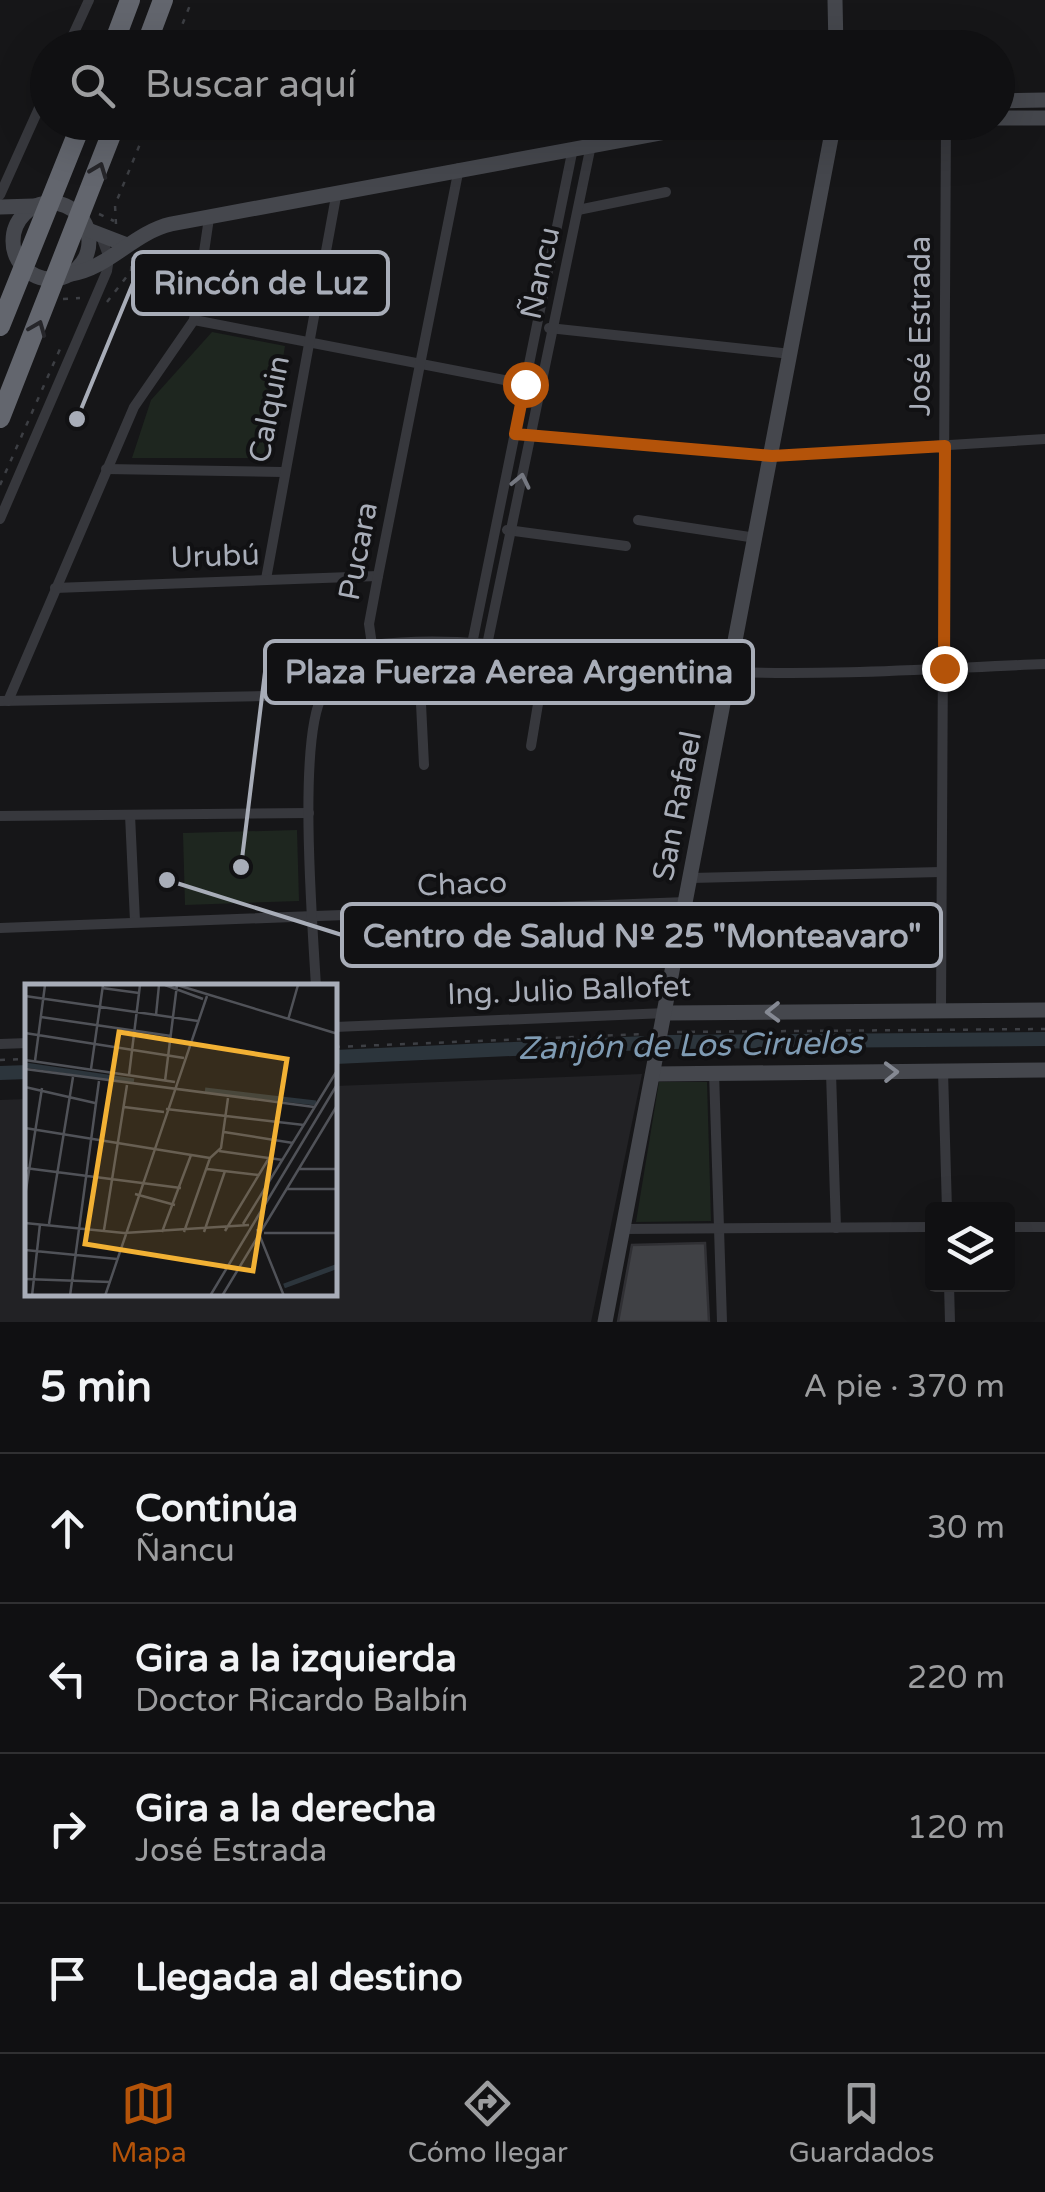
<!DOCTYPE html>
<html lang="es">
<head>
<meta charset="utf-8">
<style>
  body { margin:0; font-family:"Varela Round",sans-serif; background:#1e1e20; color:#f1f3f6 }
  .controls { position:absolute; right:30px; bottom:30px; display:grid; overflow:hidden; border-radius:10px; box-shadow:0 10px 40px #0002 }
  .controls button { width:90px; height:90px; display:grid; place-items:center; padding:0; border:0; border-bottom:2px solid #303032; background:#101012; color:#f1f3f6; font:50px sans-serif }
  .stop { position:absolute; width:30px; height:30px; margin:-22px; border:8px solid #b45309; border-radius:50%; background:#fff }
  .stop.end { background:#b45309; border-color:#fff; box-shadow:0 2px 10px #0008 }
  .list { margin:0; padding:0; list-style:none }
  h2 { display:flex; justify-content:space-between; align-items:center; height:130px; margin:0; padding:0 40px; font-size:42px }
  h2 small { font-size:32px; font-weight:400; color:#9c9d9f }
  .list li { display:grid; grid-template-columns:65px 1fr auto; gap:30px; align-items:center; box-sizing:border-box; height:150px; padding:0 40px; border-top:2px solid #303032 }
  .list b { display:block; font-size:38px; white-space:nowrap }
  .list p { margin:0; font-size:32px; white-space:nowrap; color:#9c9d9f }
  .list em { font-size:32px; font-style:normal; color:#9c9d9f }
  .icon { flex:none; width:55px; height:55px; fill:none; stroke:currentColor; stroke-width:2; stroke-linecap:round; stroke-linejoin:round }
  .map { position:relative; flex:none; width:1045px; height:1322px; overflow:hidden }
  .search { position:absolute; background:#101012; box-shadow:0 10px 40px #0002; left:30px; right:30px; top:30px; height:110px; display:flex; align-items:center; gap:25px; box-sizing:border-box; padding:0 35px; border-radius:55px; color:#9c9d9f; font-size:38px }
  .sheet { height:730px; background:#101012 }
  nav { display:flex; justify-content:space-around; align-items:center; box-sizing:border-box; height:140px; border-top:2px solid #303032; background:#101012; font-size:28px; color:#9c9d9f }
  nav a { display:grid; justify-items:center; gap:5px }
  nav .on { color:#b45309 }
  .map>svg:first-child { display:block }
  .built { fill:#222225 }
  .green { fill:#1e261f }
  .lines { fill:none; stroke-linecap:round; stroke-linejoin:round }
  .canal { stroke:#2c353c; stroke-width:14 }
  .building { fill:#404145; stroke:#303034; stroke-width:2.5 }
  .path { stroke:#3d3f44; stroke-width:2.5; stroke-dasharray:5 8; stroke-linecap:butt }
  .street { stroke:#37383d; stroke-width:10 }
  .secondary { stroke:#45474d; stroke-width:15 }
  .highway { stroke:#63666e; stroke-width:20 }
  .oneway { stroke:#26262a }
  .oneway2 { stroke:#757881 }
  .oneway3 { stroke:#858993 }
  .route { stroke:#b45309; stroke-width:12 }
  .labels { text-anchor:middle; stroke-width:8; stroke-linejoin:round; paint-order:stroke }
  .street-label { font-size:30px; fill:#a8adb8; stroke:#111113 }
  .water-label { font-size:32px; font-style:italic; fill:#7f9bb3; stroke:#111113 }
  .inset-river { fill:none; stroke:#2c353c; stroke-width:5 }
  .inset-road { fill:none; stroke:#505258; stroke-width:2.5 }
  .view { fill:#f2b134; fill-opacity:0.15; stroke:#f2b134; stroke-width:5 }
  .inset-edge { fill:none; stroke:#a8adb8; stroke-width:5 }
  .leader { fill:none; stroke:#a8adb8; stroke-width:4 }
  .callout-dot { fill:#a8adb8; stroke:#111113; stroke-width:4 }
  .callout { fill:#111113; stroke:#a8adb8; stroke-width:4 }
  .callout-label { font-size:32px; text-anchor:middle; font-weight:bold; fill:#a8adb8 }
</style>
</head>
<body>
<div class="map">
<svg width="1045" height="1322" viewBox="0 0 1045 1322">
  <rect width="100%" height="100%" fill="#161618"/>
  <path class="built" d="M642,1074L591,1322H0V1100L27,1099L28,1294H335V1086Z"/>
  <g class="green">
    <path d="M212,332L285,346L266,458H132L151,400Z"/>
    <path d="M297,830L299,901L185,905L183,833Z"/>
    <path d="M659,1082H707L711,1221L636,1222Z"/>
  </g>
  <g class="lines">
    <g class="canal">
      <path d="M335,1057L668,1042L1045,1039"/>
      <path d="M0,1073L28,1072"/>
    </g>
  </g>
  <path class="building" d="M705,1243L709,1322H618L632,1245Z"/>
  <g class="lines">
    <g class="path">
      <path d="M173,48L192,0"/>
      <path d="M99,214L114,221"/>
      <path d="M116,224L115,205L149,122"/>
      <path d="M63,299L80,298"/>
      <path d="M107,302L131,271L132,258"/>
      <path d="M0,485L60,349"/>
      <path d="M677,1032L1045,1029"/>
      <path d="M335,1047L644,1034"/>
      <path d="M0,1060L28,1059"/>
    </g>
    <g class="street">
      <path d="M67,48L89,0"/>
      <path d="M0,195L48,88"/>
      <path d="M578,210L666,192"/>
      <path d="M194,320L525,384"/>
      <path d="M549,328L791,354"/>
      <path d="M515,434L772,456L1045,439"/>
      <path d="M106,469L282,472"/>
      <path d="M0,519L107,271L109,258L102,239"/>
      <path d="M638,520L756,538"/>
      <path d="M507,530L626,546"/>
      <path d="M266,579L337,191"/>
      <path d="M55,588L378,576"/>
      <path d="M418,642L424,765"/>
      <path d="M472,644L573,148"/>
      <path d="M372,645C492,630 611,667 731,672C835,676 941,668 1045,664"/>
      <path d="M372,645L369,624L378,576L459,168"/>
      <path d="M487,645L591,145"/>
      <path d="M0,701L322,695"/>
      <path d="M8,701L134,407L194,320L209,218"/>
      <path d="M531,746L547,650"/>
      <path d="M130,815L135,921"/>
      <path d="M0,816L309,813"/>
      <path d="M691,878L941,872"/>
      <path d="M0,928L686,902"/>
      <path d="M316,987C313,929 297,739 323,694C335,674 355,659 372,645"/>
      <path d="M941,1010L946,122"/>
      <path d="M335,1027L666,1013"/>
      <path d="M0,1044L28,1043"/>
      <path d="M943,1071L947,1210"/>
      <path d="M714,1072L722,1322"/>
      <path d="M831,1073L836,1228"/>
      <path d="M1008,1227H1045"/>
      <path d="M624,1229L932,1227"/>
      <path d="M949,1284L950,1322"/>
    </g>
    <g class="secondary">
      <path d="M835,0L836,48"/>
      <path d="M998,101L1045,100"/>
      <path d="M998,118H1045"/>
      <circle cx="51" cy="241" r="38"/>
      <path d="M0,207L34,206"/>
      <path d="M88,230L127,245"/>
      <path d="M71,274C109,268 133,233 171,224L720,122"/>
      <path d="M666,1013L1045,1010"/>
      <path d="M654,1074L1045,1070"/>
      <path d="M605,1322L834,122"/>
    </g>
    <g class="highway">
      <path d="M112,48L130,0"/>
      <path d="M145,48L163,0"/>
      <path d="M0,326L82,122"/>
      <path d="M0,418L116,122"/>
    </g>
  </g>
  <defs><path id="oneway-chevron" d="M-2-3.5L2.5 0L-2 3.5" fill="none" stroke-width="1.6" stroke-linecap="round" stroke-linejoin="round" transform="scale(2.5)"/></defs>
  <g class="oneway">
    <use href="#oneway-chevron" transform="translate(99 170) rotate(-69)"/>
    <use href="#oneway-chevron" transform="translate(38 328) rotate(-68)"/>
  </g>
  <use class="oneway2" href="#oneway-chevron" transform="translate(521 481) rotate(-78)"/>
  <g class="oneway3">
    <use href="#oneway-chevron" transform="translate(773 1012) rotate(179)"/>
    <use href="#oneway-chevron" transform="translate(891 1072) rotate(-1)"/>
  </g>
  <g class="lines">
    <path class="route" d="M525,384L515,434L772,456L945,446L944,668"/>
  </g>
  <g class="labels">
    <g class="street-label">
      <text transform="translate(540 273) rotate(-78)" y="10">Ñancu</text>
      <text transform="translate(920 326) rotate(-90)" y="10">José Estrada</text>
      <text transform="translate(269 409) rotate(-79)" y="10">Calquin</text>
      <text transform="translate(358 551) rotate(-79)" y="10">Pucara</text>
      <text transform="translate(215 556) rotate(-2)" y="10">Urubú</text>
      <text transform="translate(677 806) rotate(-79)" y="10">San Rafael</text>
      <text transform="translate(462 884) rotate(-2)" y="10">Chaco</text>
      <text transform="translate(569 990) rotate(-2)" y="10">Ing. Julio Ballofet</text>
    </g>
    <g class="water-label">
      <text transform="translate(690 1045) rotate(-1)" y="11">Zanjón de Los Ciruelos</text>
    </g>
  </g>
  <g transform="translate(25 984)">
    <rect width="312" height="312" fill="#161618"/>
    <path class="inset-river" d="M0,81L109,97M180,106L291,119M259,302L313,282"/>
    <path class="inset-road" d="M140,1L178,15M152,1L313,50M77,4L114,9M0,12L173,37M131,31L134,1M16,33L146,52M263,36L273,1M0,49L159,74M0,76L150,98M10,77L20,1M0,85L289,123M66,85L78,1M104,91L115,1M140,97L152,1M0,103L70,119M99,123L139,128M141,125L279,141M0,144L185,174M199,148L268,159M194,167L258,176M0,184L156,204M182,185L234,191M273,185H313M261,205H313M110,210L150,221M0,212L17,104M0,239L99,249L224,241M24,240L48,93M218,240L313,85M232,245L259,312M79,246L102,101M200,247L244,174M137,248L166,171M159,248L185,174L196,164L203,114M179,248L200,187M239,249H313M0,266L92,275M0,295L85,298M7,312L15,240M45,312L74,97M80,312L182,12M185,312L313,99M197,312L313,120"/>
    <path class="view" d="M94,48L262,75L228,287L60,260Z"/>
    <rect width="312" height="312" class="inset-edge"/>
  </g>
  <path class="leader" d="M77 419L133 283M241 867L265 672M167 880L342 935"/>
  <g class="callout-dot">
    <circle cx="77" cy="419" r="10"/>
    <circle cx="241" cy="867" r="10"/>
    <circle cx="167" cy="880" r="10"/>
  </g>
  <g class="callout">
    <rect x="133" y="252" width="255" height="62" rx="10"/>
    <rect x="265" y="641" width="488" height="62" rx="10"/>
    <rect x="342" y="904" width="599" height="62" rx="10"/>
  </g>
  <g class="callout-label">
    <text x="261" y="294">Rincón de Luz</text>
    <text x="509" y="683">Plaza Fuerza Aerea Argentina</text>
    <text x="642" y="947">Centro de Salud Nº 25 "Monteavaro"</text>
  </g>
</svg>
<div class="controls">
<button><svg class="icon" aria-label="layers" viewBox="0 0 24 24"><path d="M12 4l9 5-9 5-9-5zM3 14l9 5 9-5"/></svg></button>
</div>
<div class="stop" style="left:525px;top:384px"></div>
<div class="stop end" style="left:944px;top:668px"></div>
<div class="search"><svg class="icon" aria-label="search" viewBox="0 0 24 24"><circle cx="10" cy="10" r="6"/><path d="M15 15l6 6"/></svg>Buscar aquí</div>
</div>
<section class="sheet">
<h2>5 min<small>A pie · 370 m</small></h2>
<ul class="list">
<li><svg class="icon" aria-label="ahead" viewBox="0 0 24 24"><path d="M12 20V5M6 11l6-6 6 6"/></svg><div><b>Continúa</b><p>Ñancu</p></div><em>30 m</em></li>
<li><svg class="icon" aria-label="left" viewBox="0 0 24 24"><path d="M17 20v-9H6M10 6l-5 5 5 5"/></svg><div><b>Gira a la izquierda</b><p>Doctor Ricardo Balbín</p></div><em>220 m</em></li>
<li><svg class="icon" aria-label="right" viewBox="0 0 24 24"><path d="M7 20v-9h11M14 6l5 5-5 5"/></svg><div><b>Gira a la derecha</b><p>José Estrada</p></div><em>120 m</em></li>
<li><svg class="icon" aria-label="arrive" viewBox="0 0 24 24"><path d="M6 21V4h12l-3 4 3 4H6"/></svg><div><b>Llegada al destino</b></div></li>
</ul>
</section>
<nav>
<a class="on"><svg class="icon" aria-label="map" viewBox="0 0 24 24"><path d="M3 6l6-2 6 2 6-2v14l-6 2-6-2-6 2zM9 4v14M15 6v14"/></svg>Mapa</a>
<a><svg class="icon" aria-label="directions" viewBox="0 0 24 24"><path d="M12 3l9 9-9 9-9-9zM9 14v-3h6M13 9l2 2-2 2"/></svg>Cómo llegar</a>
<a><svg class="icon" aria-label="saved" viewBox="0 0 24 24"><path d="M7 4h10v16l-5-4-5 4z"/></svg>Guardados</a>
</nav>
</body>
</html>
